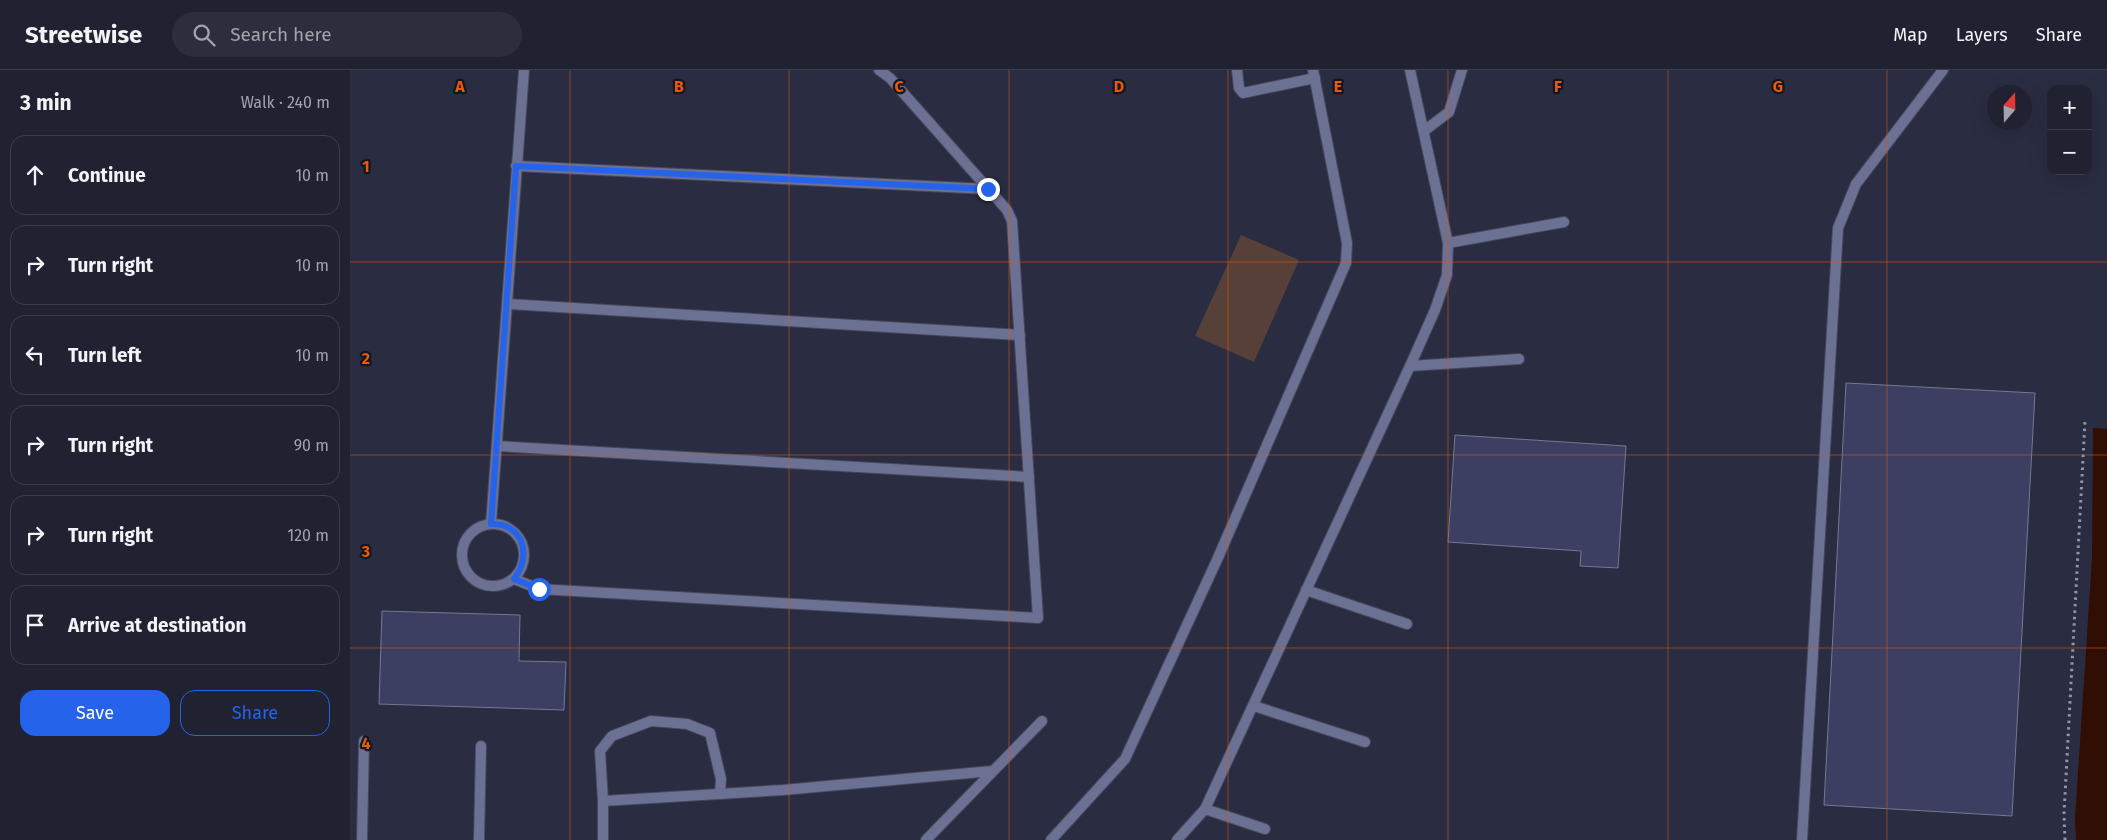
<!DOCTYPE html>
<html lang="en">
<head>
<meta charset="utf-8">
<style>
  body { margin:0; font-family:"Fira Sans",sans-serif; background:#2d2e3d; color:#f1f3f6 }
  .controls { position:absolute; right:15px; top:15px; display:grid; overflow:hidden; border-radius:10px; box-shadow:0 5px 20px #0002 }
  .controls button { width:45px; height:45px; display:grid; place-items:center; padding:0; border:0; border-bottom:1px solid #3d3e4d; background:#202131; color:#f1f3f6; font:25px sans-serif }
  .compass { position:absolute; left:1637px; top:15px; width:45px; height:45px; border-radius:50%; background:#202131; box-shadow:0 5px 20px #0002; rotate:20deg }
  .stop { position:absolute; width:15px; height:15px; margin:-11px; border:4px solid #2563eb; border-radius:50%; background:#fff }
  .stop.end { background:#2563eb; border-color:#fff; box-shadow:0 1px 5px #0008 }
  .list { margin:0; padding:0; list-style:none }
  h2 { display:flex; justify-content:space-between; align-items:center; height:65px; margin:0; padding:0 20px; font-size:21px }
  h2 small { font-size:16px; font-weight:400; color:#a2a3ab }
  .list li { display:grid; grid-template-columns:32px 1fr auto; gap:15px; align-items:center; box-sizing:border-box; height:80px; margin:0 10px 10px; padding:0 10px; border:1px solid #3d3e4d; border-radius:15px }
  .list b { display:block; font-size:19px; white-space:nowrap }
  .list em { font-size:16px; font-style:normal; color:#a2a3ab }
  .actions { display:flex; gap:10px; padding:15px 20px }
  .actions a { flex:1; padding:11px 0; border:1px solid #2563eb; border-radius:15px; text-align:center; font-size:18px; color:#2563eb }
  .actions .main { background:#2563eb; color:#fff }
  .icon { flex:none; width:28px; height:28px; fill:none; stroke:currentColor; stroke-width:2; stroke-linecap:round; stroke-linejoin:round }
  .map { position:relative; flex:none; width:1757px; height:770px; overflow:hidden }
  header { display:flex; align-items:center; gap:30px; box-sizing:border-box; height:70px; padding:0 25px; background:#202131; border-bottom:1px solid #3d3e4d }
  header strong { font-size:24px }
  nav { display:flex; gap:28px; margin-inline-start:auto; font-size:18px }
  .search { width:350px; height:45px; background:#2d2e3d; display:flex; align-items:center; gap:12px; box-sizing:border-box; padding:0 18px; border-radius:28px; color:#a2a3ab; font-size:19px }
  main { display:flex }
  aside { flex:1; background:#202131 }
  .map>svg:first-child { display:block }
  .green { fill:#574038 }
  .water { fill:#300e03 }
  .building { fill:#3c3f61; stroke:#757890 }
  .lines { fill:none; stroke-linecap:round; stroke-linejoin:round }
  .service-casing { stroke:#45475b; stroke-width:12 }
  .minor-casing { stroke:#45475b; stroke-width:12 }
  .tertiary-casing { stroke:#45475b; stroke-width:12 }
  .path { stroke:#9395a6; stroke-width:3; stroke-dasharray:2.5 4; stroke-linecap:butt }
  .service { stroke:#6c7092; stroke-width:10 }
  .minor { stroke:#6c7092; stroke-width:10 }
  .tertiary { stroke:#6c7092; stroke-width:10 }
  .route { stroke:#2563eb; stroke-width:6 }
  .grid { fill:none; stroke:#e8590c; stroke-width:1; stroke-opacity:0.55 }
  .grid-label { font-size:16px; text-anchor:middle; font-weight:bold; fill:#e8590c; stroke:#15161f; stroke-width:4.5; stroke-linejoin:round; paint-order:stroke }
</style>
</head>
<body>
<header>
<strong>Streetwise</strong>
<div class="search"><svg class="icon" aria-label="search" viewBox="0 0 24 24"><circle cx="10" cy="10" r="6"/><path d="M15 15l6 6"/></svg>Search here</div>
<nav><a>Map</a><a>Layers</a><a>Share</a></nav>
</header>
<main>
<aside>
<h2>3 min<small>Walk · 240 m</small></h2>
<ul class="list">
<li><svg class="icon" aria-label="ahead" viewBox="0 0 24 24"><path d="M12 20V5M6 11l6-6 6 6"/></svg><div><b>Continue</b></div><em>10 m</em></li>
<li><svg class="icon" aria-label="right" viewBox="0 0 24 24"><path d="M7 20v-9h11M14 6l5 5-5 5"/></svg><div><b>Turn right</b></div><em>10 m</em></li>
<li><svg class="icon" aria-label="left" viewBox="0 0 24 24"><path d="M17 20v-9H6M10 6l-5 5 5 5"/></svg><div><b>Turn left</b></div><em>10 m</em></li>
<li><svg class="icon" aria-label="right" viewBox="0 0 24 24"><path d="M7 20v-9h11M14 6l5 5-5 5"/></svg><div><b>Turn right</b></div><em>90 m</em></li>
<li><svg class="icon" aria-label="right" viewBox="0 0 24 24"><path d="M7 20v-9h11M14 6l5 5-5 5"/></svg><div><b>Turn right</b></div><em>120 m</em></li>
<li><svg class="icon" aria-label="arrive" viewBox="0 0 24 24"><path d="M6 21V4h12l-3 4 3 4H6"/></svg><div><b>Arrive at destination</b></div></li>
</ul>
<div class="actions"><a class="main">Save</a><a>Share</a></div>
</aside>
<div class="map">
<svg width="1757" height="770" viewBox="0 0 1757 770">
  <rect width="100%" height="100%" fill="#2a2c41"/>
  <path class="green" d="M891,165L949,190L904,292L845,266Z"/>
  <path class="water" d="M1743,358L1757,359V770H1726L1725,749L1742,488Z"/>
  <g class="building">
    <path d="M1496,313L1685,323L1662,746L1474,735Z"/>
    <path d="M1105,365L1276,376L1268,498L1230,496L1231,481L1098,472Z"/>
    <path d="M32,541L170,545L169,591L216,592L214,640L29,634Z"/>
  </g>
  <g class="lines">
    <g class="service-casing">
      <path id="service" d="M1452,770L1488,158L1506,114L1593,0"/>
    </g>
    <g class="minor-casing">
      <g id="minor">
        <path d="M887,0L889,18L893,23L965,8"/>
        <path d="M1074,61L1099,42L1112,0"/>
        <path d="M166,96L638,119"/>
        <path d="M1098,173L1214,152"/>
        <path d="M157,234L670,265"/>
        <path d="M1060,296L1169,289"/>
        <path d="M147,376L679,407"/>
        <circle cx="143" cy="485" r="31"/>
        <path d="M141,454L174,0"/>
        <path d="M164,509L189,519L688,548L662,151L657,140L540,8L529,0"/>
        <path d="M956,520L1057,554"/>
        <path d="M904,636L1015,672"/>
        <path d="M253,731L250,681L262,666L301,651L337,654L360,663L371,709L370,724"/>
        <path d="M855,739L915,759"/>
        <path d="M12,770L14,671"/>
        <path d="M129,770L131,676"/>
        <path d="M253,770V731L433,720L642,701"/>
        <path d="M576,770L692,651"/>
        <path d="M827,770L855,739L1060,296L1085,240L1097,205L1098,173L1060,0"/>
      </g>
    </g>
    <g class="tertiary-casing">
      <path id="tertiary" d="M701,770L775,689L867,490L996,193L997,173L963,0"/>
    </g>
    <path class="path" d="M1715,770L1714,744L1735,351"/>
    <use href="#service" class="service"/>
    <use href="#minor" class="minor"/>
    <use href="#tertiary" class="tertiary"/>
  </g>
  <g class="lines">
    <path class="route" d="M189,519L164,509C182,486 174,453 141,454L166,96L638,119"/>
  </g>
  <path class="grid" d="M220,0V770M439,0V770M659,0V770M878,0V770M1098,0V770M1318,0V770M1537,0V770M0,192H1757M0,385H1757M0,578H1757"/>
  <g class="grid-label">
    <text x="110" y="22">A</text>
    <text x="329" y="22">B</text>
    <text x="549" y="22">C</text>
    <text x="769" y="22">D</text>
    <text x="988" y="22">E</text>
    <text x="1208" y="22">F</text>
    <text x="1428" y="22">G</text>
    <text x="16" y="102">1</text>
    <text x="16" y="294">2</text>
    <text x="16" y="487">3</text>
    <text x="16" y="679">4</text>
  </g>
</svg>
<div class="controls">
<button>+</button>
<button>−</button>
</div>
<svg class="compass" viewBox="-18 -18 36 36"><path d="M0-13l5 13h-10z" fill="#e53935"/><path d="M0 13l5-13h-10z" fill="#a2a3ab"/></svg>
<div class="stop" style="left:189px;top:519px"></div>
<div class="stop end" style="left:638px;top:119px"></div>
</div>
</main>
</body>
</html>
